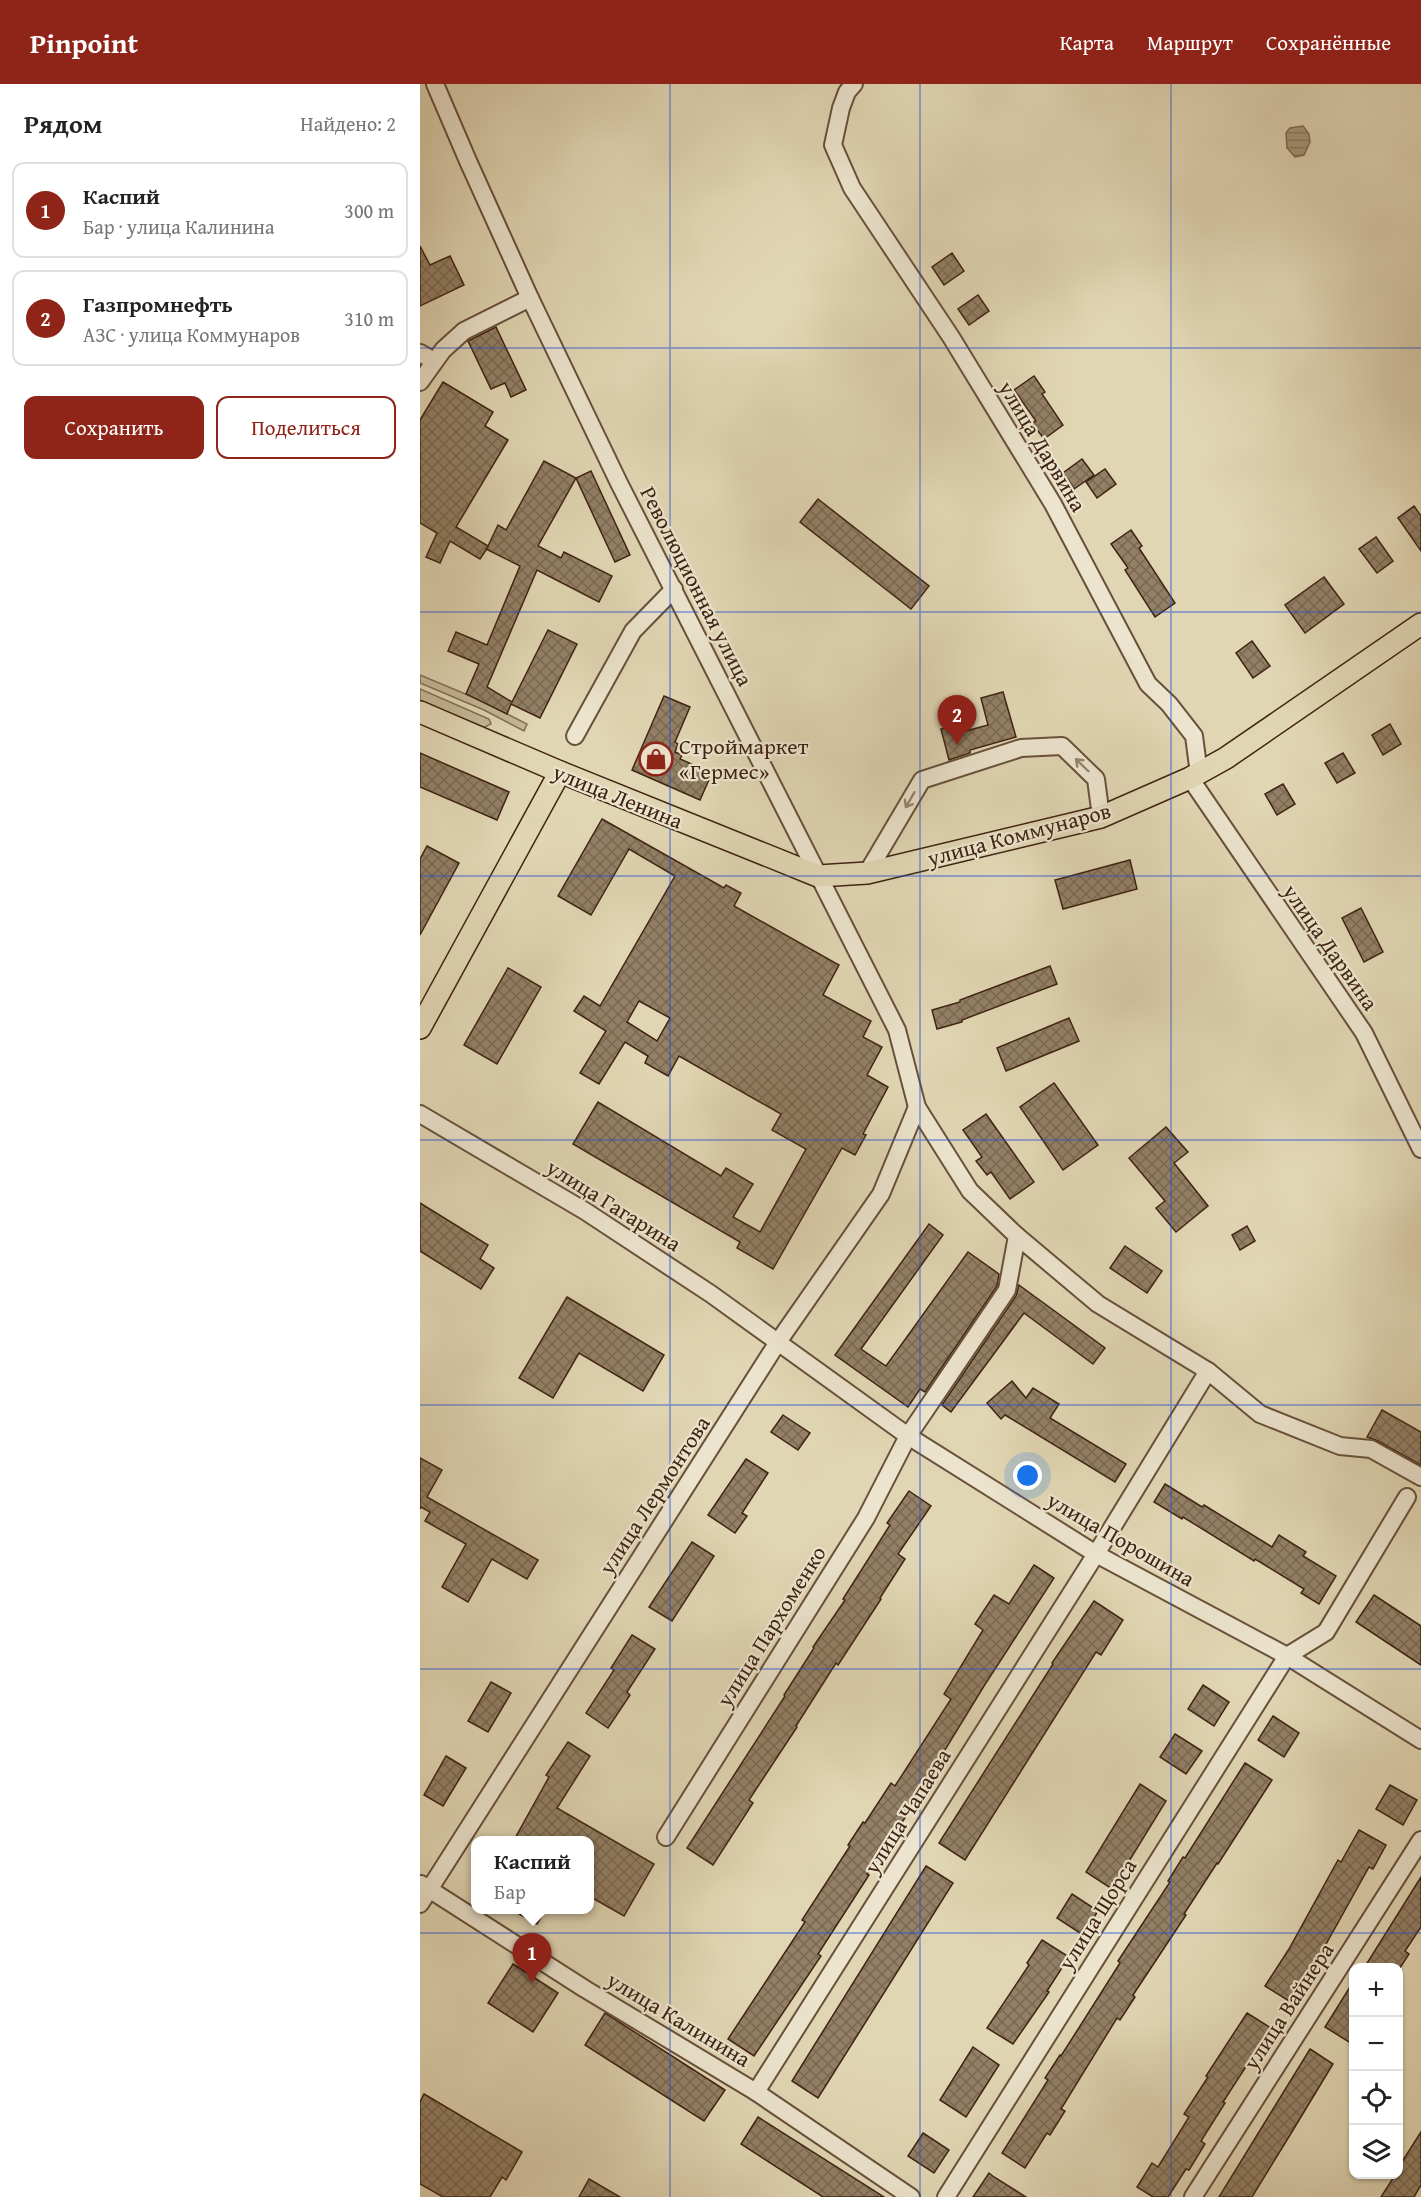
<!DOCTYPE html>
<html lang="ru">
<head>
<meta charset="utf-8">
<style>
  body { margin:0; font-family:"Gentium Book Plus",serif; background:#f2f2f2; color:#222 }
  .controls { position:absolute; right:18px; bottom:18px; display:grid; overflow:hidden; border-radius:12px; box-shadow:0 2px 4px #0004 }
  .controls button { width:54px; height:54px; display:grid; place-items:center; padding:0; border:0; border-bottom:2px solid #e0e0e0; background:#fff; color:#222; font:30px sans-serif }
  .you { position:absolute; left:608px; top:1392px; width:21px; height:21px; margin:-15px; border:4px solid #fff; border-radius:50%; background:#1a73e8; box-shadow:0 0 0 9px #1a73e833 }
  .badge { display:grid; place-items:center; width:39px; height:39px; border-radius:50%; background:#8f2418; color:#fff; font-size:20px; font-weight:700 }
  .pin { position:absolute; translate:-50% -50px; filter:drop-shadow(0 2px 3px #0008) }
  .pin::after { content:''; position:absolute; top:32px; width:21px; height:18px; background:inherit; clip-path:polygon(0 0,100% 0,50% 100%) }
  .popup { position:absolute; left:51px; top:1752px; width:123px; height:78px; box-sizing:border-box; display:grid; place-content:center; border-radius:12px; background:#fff; filter:drop-shadow(0 2px 4px #0005); font-size:20px; white-space:nowrap; color:#767676 }
  .popup b { font-size:22px; color:#222 }
  .popup::after { content:''; position:absolute; left:50%; top:100%; margin-left:-12px; border:12px solid transparent; border-top-color:#fff }
  .list { margin:0; padding:0; list-style:none }
  h2 { display:flex; justify-content:space-between; align-items:center; height:78px; margin:0; padding:0 24px; font-size:26px }
  h2 small { font-size:20px; font-weight:400; color:#767676 }
  .list li { display:grid; grid-template-columns:39px 1fr auto; gap:18px; align-items:center; box-sizing:border-box; height:96px; margin:0 12px 12px; padding:0 12px; border:2px solid #e0e0e0; border-radius:12px }
  .list b { display:block; font-size:22px; white-space:nowrap }
  .list p { margin:0; font-size:20px; white-space:nowrap; color:#767676 }
  .list em { font-size:20px; font-style:normal; color:#767676 }
  .actions { display:flex; gap:12px; padding:18px 24px }
  .actions a { flex:1; padding:14px 0; border:2px solid #8f2418; border-radius:12px; text-align:center; font-size:21px; color:#8f2418 }
  .actions .main { background:#8f2418; color:#fff }
  .icon { flex:none; width:33px; height:33px; fill:none; stroke:currentColor; stroke-width:2; stroke-linecap:round; stroke-linejoin:round }
  .map { position:relative; flex:none; width:1001px; height:2113px; overflow:hidden }
  header { display:flex; align-items:center; gap:36px; box-sizing:border-box; height:84px; padding:0 30px; background:#8f2418; color:#fff }
  header strong { font-size:28px }
  nav { display:flex; gap:33px; margin-inline-start:auto; font-size:21px }
  main { display:flex }
  aside { flex:1; background:#fff }
  .map>svg:first-child { display:block }
  .green { fill:#c5b898; stroke:#826e55; stroke-width:1.5 }
  .water { fill:url(#water-rules); stroke:#7f6a52; stroke-width:1.5 }
  .building { fill:url(#building-cross-hatch); stroke:#3f2312; stroke-width:1.5; fill-rule:evenodd }
  .lines { fill:none; stroke-linecap:round; stroke-linejoin:round }
  .minor-casing { stroke:#68503a; stroke-width:20 }
  .major-casing { stroke:#3f2312; stroke-width:24 }
  .minor { stroke:#ece4ce; stroke-width:16 }
  .major { stroke:#e1d6b4; stroke-width:21 }
  .oneway { stroke:#968470 }
  .grid { fill:none; stroke:#1d4ed8; stroke-width:1.5; stroke-opacity:0.55 }
  .labels { text-anchor:middle; stroke-width:4.5; stroke-linejoin:round; paint-order:stroke }
  .street-label { font-size:22px; fill:#3f2312; stroke:#ece4ce }
  .poi-label { font-size:22px; fill:#3f2312; stroke:#ece4ce; text-anchor:start }
</style>
</head>
<body>
<header>
<strong>Pinpoint</strong>
<nav><a>Карта</a><a>Маршрут</a><a>Сохранённые</a></nav>
</header>
<main>
<aside>
<h2>Рядом<small>Найдено: 2</small></h2>
<ul class="list">
<li><span class="badge">1</span><div><b>Каспий</b><p>Бар · улица Калинина</p></div><em>300 m</em></li>
<li><span class="badge">2</span><div><b>Газпромнефть</b><p>АЗС · улица Коммунаров</p></div><em>310 m</em></li>
</ul>
<div class="actions"><a class="main">Сохранить</a><a>Поделиться</a></div>
</aside>
<div class="map">
<svg width="1001" height="2113" viewBox="0 0 1001 2113">
  <defs>
    <pattern id="water-rules" width="6" height="5" patternUnits="userSpaceOnUse" patternTransform="scale(1.5)"><rect width="6" height="5" fill="#aa997d"/><path d="M0 2.5h6" fill="none" stroke="#8c7c65"/></pattern>
    <pattern id="building-cross-hatch" width="8" height="8" patternUnits="userSpaceOnUse" patternTransform="scale(1.5)"><rect width="8" height="8" fill="#938066"/><path d="M0 0l8 8M0 8l8-8" fill="none" stroke="#796853"/></pattern>
  </defs>
  <rect width="100%" height="100%" fill="#e1d6b4"/>
  <filter id="stains"><feTurbulence type="fractalNoise" baseFrequency=".00333" numOctaves="4"/><feColorMatrix values="0 0 0 0 .2 0 0 0 0 .09 0 0 0 0 .02 0 0 0 .5 -.17"/></filter>
  <radialGradient id="worn" r=".72"><stop offset=".6" stop-color="#630" stop-opacity="0"/><stop offset="1" stop-color="#630" stop-opacity=".3"/></radialGradient>
  <g class="green">
    <path d="M0,591L62,617L107,640L104,647L64,626L0,599Z"/>
    <path d="M0,605L69,635L71,640L63,644L0,616Z"/>
  </g>
  <path class="water" d="M883,42L889,50L890,58L884,71L875,73L867,64L866,49L870,44Z"/>
  <g class="building">
    <path d="M0,162L10,181L30,172L44,201L0,222Z"/>
    <path d="M532,169L544,187L524,201L512,183Z"/>
    <path d="M558,211L569,227L549,241L538,225Z"/>
    <path d="M76,243L106,306L91,313L85,299L71,305L48,257Z"/>
    <path d="M614,292L625,308L622,310L643,341L624,355L612,339L616,337L594,306Z"/>
    <path d="M23,298L73,328L65,342L88,356L36,443L68,462L78,441L86,446L124,377L156,394L118,462L141,474L144,468L192,492L179,518L117,486L67,603L92,618L128,546L157,560L120,634L91,620L87,630L46,610L59,580L28,567L36,548L67,561L100,482L66,465L68,463L60,475L30,457L20,479L6,473L17,449L0,439V336Z"/>
    <path d="M662,375L674,391L654,405L643,389Z"/>
    <path d="M685,385L696,400L677,414L666,398Z"/>
    <path d="M171,387L210,471L195,478L156,394Z"/>
    <path d="M398,415L509,502L491,525L380,438Z"/>
    <path d="M994,422L1001,432V467L978,434Z"/>
    <path d="M711,446L722,462L719,464L755,519L735,533L705,486L708,484L691,460Z"/>
    <path d="M956,453L973,477L957,489L939,465Z"/>
    <path d="M904,493L924,520L885,549L865,521Z"/>
    <path d="M832,557L850,582L833,594L816,569Z"/>
    <path d="M583,608L596,653L550,666V669L529,676L521,645L540,640L542,648L568,641L561,614Z"/>
    <path d="M244,612L270,623L255,658L258,660L255,668L262,671L260,675L292,689L280,716L212,686Z"/>
    <path d="M970,640L981,660L963,671L952,651Z"/>
    <path d="M0,669L89,708L77,736L0,703Z"/>
    <path d="M923,669L935,689L917,699L905,679Z"/>
    <path d="M863,700L875,720L857,731L845,710Z"/>
    <path d="M182,735L304,804L306,801L321,809L314,822L419,881L403,911L451,937L443,953L462,963L447,991L468,1003L443,1050L446,1051L435,1071L422,1064L353,1185L317,1164L320,1158L153,1060L178,1018L301,1092L306,1084L333,1100L313,1133L340,1148L386,1065L352,1046L361,1030L259,972L248,992L225,979L228,972L205,958L179,1000L160,989L186,947L154,927L164,912L180,922L255,792L209,765L171,831L138,812ZM219,917L250,934L237,957L207,938Z"/>
    <path d="M7,762L39,779L0,851V775Z"/>
    <path d="M710,776L717,805L643,825L635,796Z"/>
    <path d="M941,824L963,868L944,878L922,834Z"/>
    <path d="M630,882L637,900L542,936V938L517,945L512,926L540,918V916Z"/>
    <path d="M88,884L121,903L77,980L44,961Z"/>
    <path d="M649,934L659,957L586,987L577,964Z"/>
    <path d="M634,999L678,1061L643,1086L600,1023Z"/>
    <path d="M566,1030L614,1098L590,1115L571,1088L567,1091L556,1077L562,1073L543,1046Z"/>
    <path d="M746,1043L768,1068L754,1079L788,1122L756,1148L736,1124L745,1117L709,1074Z"/>
    <path d="M0,1119L68,1161L60,1175L74,1184L61,1205L0,1167Z"/>
    <path d="M509,1140L523,1151L441,1265L466,1282L548,1168L579,1190L577,1202L505,1308L500,1305L488,1323L415,1271Z"/>
    <path d="M827,1142L835,1157L820,1166L812,1151Z"/>
    <path d="M705,1162L742,1187L727,1209L690,1184Z"/>
    <path d="M599,1201L685,1264L673,1280L604,1229L531,1328L522,1321L596,1212Z"/>
    <path d="M147,1213L244,1271L223,1307L159,1269L133,1314L99,1294Z"/>
    <path d="M592,1297L606,1314L613,1304L639,1320L630,1334L706,1380L695,1398L585,1331L581,1335L567,1319Z"/>
    <path d="M962,1326L1001,1348V1381L956,1356L947,1353Z"/>
    <path d="M363,1331L390,1349L378,1366L351,1348Z"/>
    <path d="M0,1374L22,1386L7,1413L118,1476L107,1495L72,1475L48,1518L22,1503L46,1460L5,1437L10,1428L1,1423L0,1425Z"/>
    <path d="M326,1375L348,1389L322,1429L327,1432L315,1449L288,1431Z"/>
    <path d="M745,1400L782,1423L784,1421L852,1463L859,1451L886,1468L883,1472L916,1492L899,1520L881,1509L884,1505L835,1475L834,1477L763,1433L762,1435L734,1418Z"/>
    <path d="M489,1407L511,1422L478,1470L485,1475L460,1514L461,1515L418,1581L416,1579L376,1642L377,1643L329,1716L333,1719L293,1781L267,1764L365,1612L364,1611L394,1564L393,1563L425,1516L423,1515L470,1441L467,1439Z"/>
    <path d="M272,1458L294,1472L252,1537L229,1523Z"/>
    <path d="M614,1481L634,1494L564,1602L495,1715L497,1716L447,1790L449,1791L398,1870L401,1872L334,1972L308,1955L385,1838L382,1836L430,1762L428,1761L443,1738L445,1739L471,1699L475,1702L531,1615L524,1610L563,1546L555,1540L574,1511L589,1520Z"/>
    <path d="M954,1511L1001,1542V1581L936,1538Z"/>
    <path d="M674,1517L703,1536L681,1571L676,1568L545,1776L519,1759L633,1580L632,1579Z"/>
    <path d="M212,1551L235,1565L207,1608L210,1611L188,1644L166,1629L194,1586L191,1584Z"/>
    <path d="M71,1598L91,1609L68,1648L48,1637Z"/>
    <path d="M783,1601L809,1618L794,1642L768,1625Z"/>
    <path d="M853,1632L879,1649L864,1673L838,1656Z"/>
    <path d="M755,1650L782,1667L766,1690L740,1673Z"/>
    <path d="M148,1658L170,1672L137,1724L234,1780L204,1832L169,1812V1756H94L129,1693L126,1691Z"/>
    <path d="M26,1672L46,1684L23,1722L4,1711Z"/>
    <path d="M825,1679L852,1696L798,1780L797,1779L764,1830L766,1831L713,1911L715,1913L700,1936L697,1934L641,2025L645,2027L630,2051L627,2049L605,2084L582,2069L628,1996L625,1994L640,1971L641,1972L700,1879L698,1877L750,1798L748,1797L763,1773L765,1774Z"/>
    <path d="M720,1700L746,1717L692,1805L666,1788Z"/>
    <path d="M970,1701L997,1716L983,1741L956,1725Z"/>
    <path d="M939,1746L966,1761L953,1785L949,1783L895,1880L893,1879L869,1917L845,1902L869,1865L918,1776L921,1778Z"/>
    <path d="M506,1782L533,1799L398,2014L372,1997Z"/>
    <path d="M1001,1793V1843L985,1867L989,1870L980,1884H944Z"/>
    <path d="M652,1810L678,1827L663,1851L637,1834Z"/>
    <path d="M92,1826H126L117,1840Z"/>
    <path d="M622,1856L649,1873L627,1907L629,1908L593,1960L567,1944L609,1881L607,1879Z"/>
    <path d="M93,1880L138,1909L113,1948L68,1919Z"/>
    <path d="M933,1898V1951L929,1958L905,1943Z"/>
    <path d="M185,1929L305,2006L284,2037L165,1961Z"/>
    <path d="M827,1929L851,1944L803,2018L805,2019L781,2057L785,2060L769,2086L766,2085L748,2113H733L717,2103L732,2079L738,2083L769,2033L764,2030L788,1993L786,1992Z"/>
    <path d="M553,1963L579,1981L546,2033L520,2016Z"/>
    <path d="M890,1965L913,1980L870,2051L832,2113H799Z"/>
    <path d="M4,2010L102,2068L86,2096L82,2093L70,2113H23L0,2100V2018Z"/>
    <path d="M338,2033L464,2113H403L321,2060Z"/>
    <path d="M1001,2048V2101L994,2113H961L975,2091H978V2084Z"/>
    <path d="M503,2049L529,2066L514,2089L488,2072Z"/>
    <path d="M569,2089L574,2093L606,2113H553Z"/>
    <path d="M169,2095L200,2113H159Z"/>
  </g>
  <g class="lines">
    <g class="minor-casing">
      <g id="minor">
        <path d="M15,0L48,77L110,214L199,399L477,946L497,1023L550,1107L597,1152"/>
        <path d="M434,0L427,8L421,24L413,61L432,104L531,253L633,420L728,600L749,620L774,652L779,690"/>
        <path d="M0,269L14,277"/>
        <path d="M0,298L23,266L44,247L110,214"/>
        <path d="M155,652L213,547L254,505"/>
        <path d="M770,694L944,949L1001,1065"/>
        <path d="M447,789L502,696L601,664L642,662L676,695L681,733"/>
        <path d="M0,1030L165,1127L291,1210L488,1352L676,1470L867,1572L1001,1656"/>
        <path d="M788,1287L840,1330L920,1362L951,1365L1001,1393"/>
        <path d="M246,1753L446,1434L488,1352L587,1206L597,1152L678,1220L788,1287L676,1470L336,2008"/>
        <path d="M1,1800L165,1905L336,2008L491,2113"/>
        <path d="M0,1820L358,1258L461,1110L497,1023"/>
        <path d="M526,2113L867,1572L906,1548L987,1413"/>
        <path d="M773,2113L1001,1756"/>
      </g>
    </g>
    <g class="major-casing">
      <g id="major">
        <path d="M0,628L140,688L398,792L447,789L681,733L770,694L806,674L1001,540"/>
        <path d="M0,944L140,688"/>
      </g>
    </g>
    <use href="#minor" class="minor"/>
    <use href="#major" class="major"/>
  </g>
  <defs><path id="oneway-shaft" d="M-6 0H5M1.5-3L5.5 0L1.5 3" fill="none" stroke-width="1.6" stroke-linecap="round" stroke-linejoin="round" transform="scale(1.5)"/></defs>
  <g class="oneway">
    <use href="#oneway-shaft" transform="translate(662 681) rotate(-136)"/>
    <use href="#oneway-shaft" transform="translate(490 716) rotate(120)"/>
  </g>
  <path class="grid" d="M250,0V2113M500,0V2113M751,0V2113M0,264H1001M0,528H1001M0,792H1001M0,1056H1001M0,1321H1001M0,1585H1001M0,1849H1001"/>
  <defs>
    <g id="shop-ring" transform="scale(1.725)"><circle r="9.5" fill="#ece4ce" stroke="#8f2418" stroke-width="1.5"/><path d="M-5-2.5h2.3a2.7 3.5 0 0 1 5.4 0H5L5.5 6h-11ZM-1.5-2.5h3a1.5 2.3 0 0 0-3 0Z" fill="#8f2418"/></g>
  </defs>
  <g fill-rule="evenodd">
    <use href="#shop-ring" x="236" y="675"/>
  </g>
  <g class="labels">
    <g class="street-label">
      <text transform="translate(623 362) rotate(59)" y="8">улица Дарвина</text>
      <text transform="translate(277 502) rotate(63)" y="8">Революционная улица</text>
      <text transform="translate(198 712) rotate(22)" y="8">улица Ленина</text>
      <text transform="translate(599 750) rotate(-15)" y="8">улица Коммунаров</text>
      <text transform="translate(911 863) rotate(55)" y="8">улица Дарвина</text>
      <text transform="translate(194 1121) rotate(32)" y="8">улица Гагарина</text>
      <text transform="translate(234 1411) rotate(-57)" y="8">улица Лермонтова</text>
      <text transform="translate(701 1455) rotate(30)" y="8">улица Порошина</text>
      <text transform="translate(351 1542) rotate(-58)" y="8">улица Пархоменко</text>
      <text transform="translate(487 1727) rotate(-58)" y="8">улица Чапаева</text>
      <text transform="translate(677 1830) rotate(-58)" y="8">улица Щорса</text>
      <text transform="translate(868 1922) rotate(-57)" y="8">улица Вайнера</text>
      <text transform="translate(259 1935) rotate(31)" y="8">улица Калинина</text>
    </g>
    <g class="poi-label">
      <text x="259" y="670">Строймаркет<tspan x="259" dy="25">«Гермес»</tspan></text>
    </g>
  </g>
  <rect width="100%" height="100%" filter="url(#stains)"/>
  <rect width="100%" height="100%" fill="url(#worn)"/>
</svg>
<div class="controls">
<button>+</button>
<button>−</button>
<button><svg class="icon" aria-label="locate" viewBox="0 0 24 24"><circle cx="12" cy="12" r="6"/><path d="M12 2v4M12 18v4M2 12h4M18 12h4"/></svg></button>
<button><svg class="icon" aria-label="layers" viewBox="0 0 24 24"><path d="M12 4l9 5-9 5-9-5zM3 14l9 5 9-5"/></svg></button>
</div>
<div class="you"></div>
<div class="pin badge" style="left:112px;top:1899px">1</div>
<div class="popup"><b>Каспий</b>Бар</div>
<div class="pin badge" style="left:537px;top:661px">2</div>
</div>
</main>
</body>
</html>
